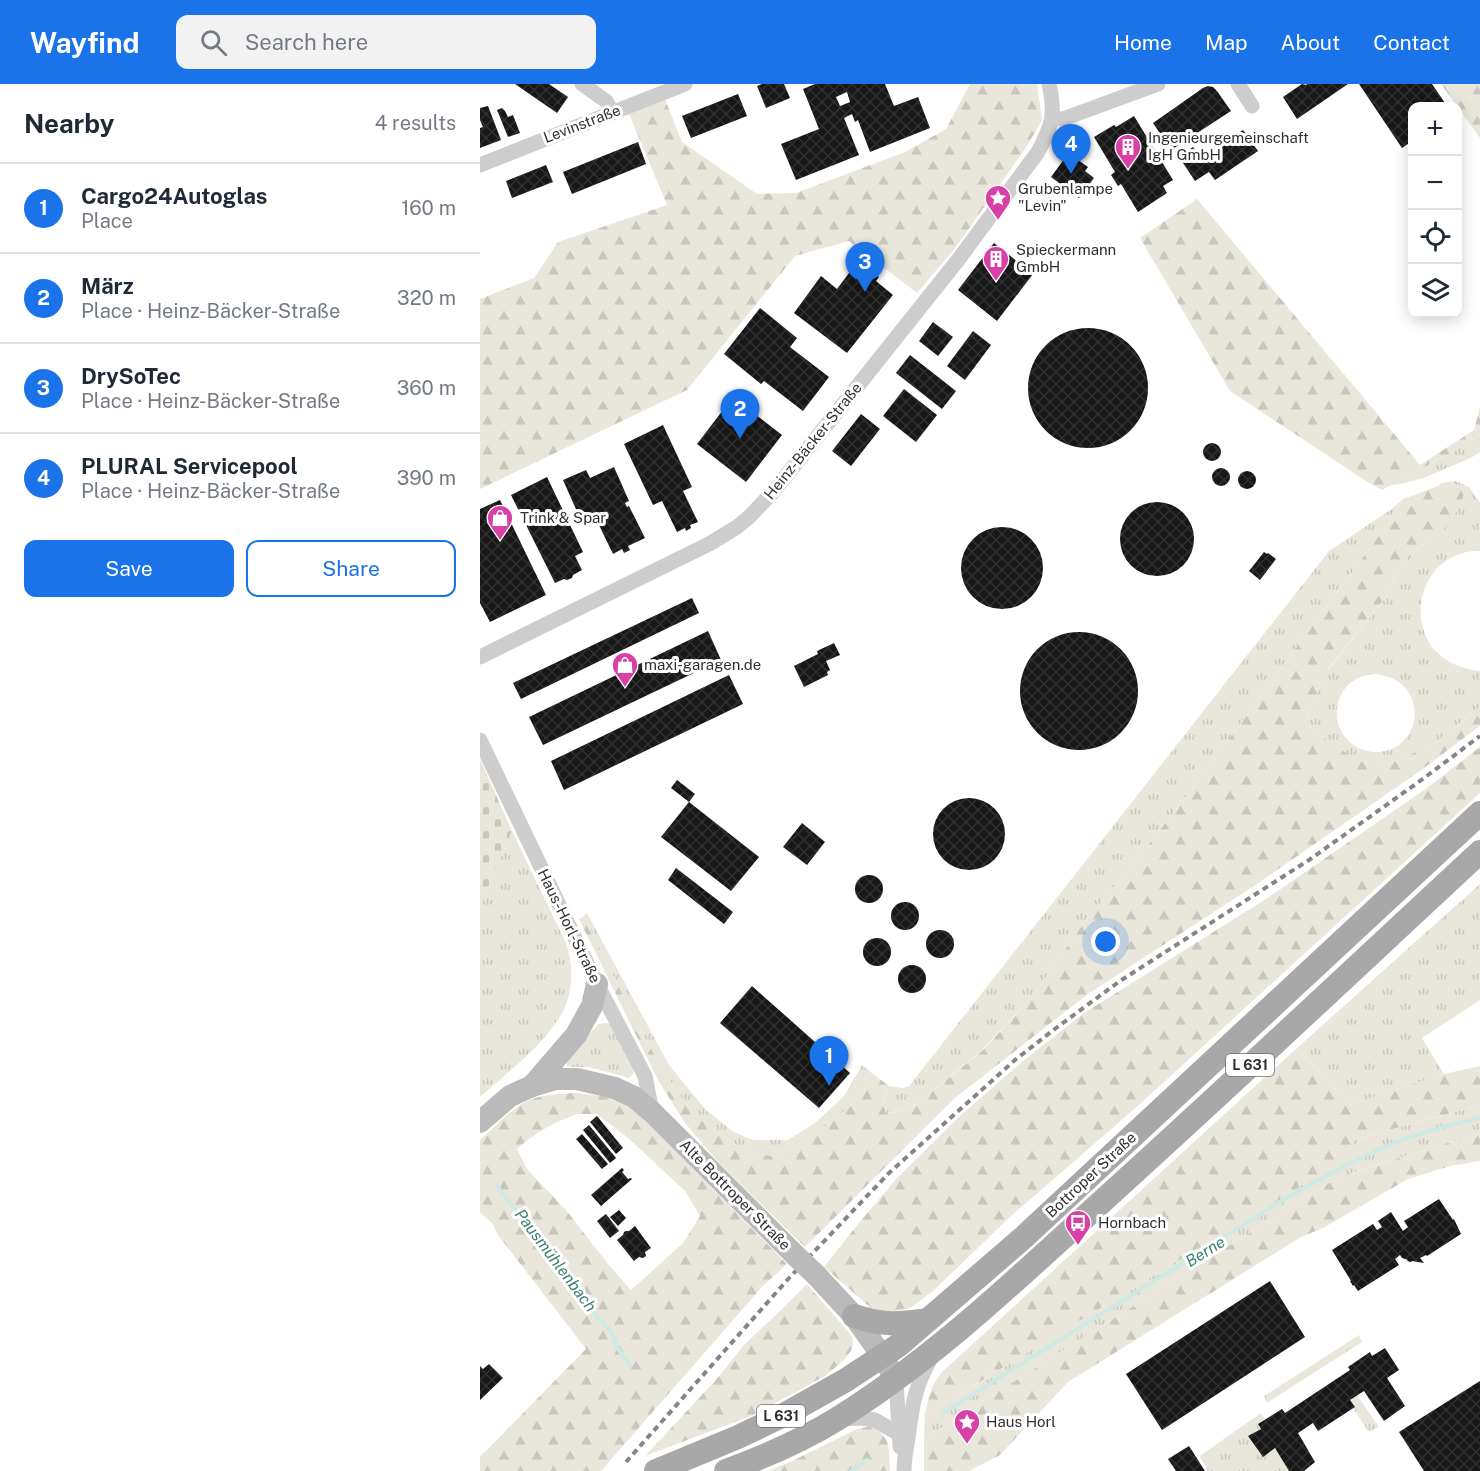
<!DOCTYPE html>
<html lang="en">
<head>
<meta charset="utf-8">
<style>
  body { margin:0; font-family:"Public Sans",sans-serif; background:#f2f2f3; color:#1f2937 }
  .controls { position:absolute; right:18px; top:18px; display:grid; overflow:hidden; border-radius:12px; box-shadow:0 3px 15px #0003 }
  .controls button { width:54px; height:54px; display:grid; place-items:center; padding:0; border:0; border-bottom:2px solid #e0e1e3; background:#fff; color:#1f2937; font:30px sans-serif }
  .you { position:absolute; left:626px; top:858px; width:21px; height:21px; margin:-15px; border:4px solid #fff; border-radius:50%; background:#1a73e8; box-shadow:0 0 0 9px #1a73e833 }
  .badge { display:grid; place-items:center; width:39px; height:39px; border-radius:50%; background:#1a73e8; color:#fff; font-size:20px; font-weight:700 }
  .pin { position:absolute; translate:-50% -50px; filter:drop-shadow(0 2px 3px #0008) }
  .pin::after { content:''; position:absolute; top:32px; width:21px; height:18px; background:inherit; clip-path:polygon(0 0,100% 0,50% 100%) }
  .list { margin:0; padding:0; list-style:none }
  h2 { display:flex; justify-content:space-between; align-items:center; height:78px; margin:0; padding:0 24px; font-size:26px }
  h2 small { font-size:20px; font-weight:400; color:#747a83 }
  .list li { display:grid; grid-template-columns:39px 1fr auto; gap:18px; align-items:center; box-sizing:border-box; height:90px; padding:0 24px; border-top:2px solid #e0e1e3 }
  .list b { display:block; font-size:22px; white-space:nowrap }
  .list p { margin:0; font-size:20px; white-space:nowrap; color:#747a83 }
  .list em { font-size:20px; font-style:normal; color:#747a83 }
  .actions { display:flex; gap:12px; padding:18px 24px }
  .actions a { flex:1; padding:14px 0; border:2px solid #1a73e8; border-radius:12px; text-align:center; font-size:21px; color:#1a73e8 }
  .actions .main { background:#1a73e8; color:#fff }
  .icon { flex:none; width:33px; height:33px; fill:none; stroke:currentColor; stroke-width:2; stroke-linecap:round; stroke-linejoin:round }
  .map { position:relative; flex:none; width:1000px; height:1387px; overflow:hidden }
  header { display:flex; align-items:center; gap:36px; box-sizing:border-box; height:84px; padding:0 30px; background:#1a73e8; color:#fff }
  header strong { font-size:28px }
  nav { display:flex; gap:33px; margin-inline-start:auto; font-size:21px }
  .search { width:420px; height:54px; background:#f2f2f3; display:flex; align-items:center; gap:15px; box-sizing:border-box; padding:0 21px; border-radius:12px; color:#747a83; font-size:22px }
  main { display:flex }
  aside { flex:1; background:#fff }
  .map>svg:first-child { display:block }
  .grass { fill:url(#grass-tufts); fill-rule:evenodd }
  .forest { fill:url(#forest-firs); fill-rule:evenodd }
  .cemetery { fill:url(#cemetery-stones) }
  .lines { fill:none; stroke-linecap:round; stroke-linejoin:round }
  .stream { stroke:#cdeae4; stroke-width:4 }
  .building { fill:url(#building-cross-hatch); fill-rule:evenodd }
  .street { stroke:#cdcdcd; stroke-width:15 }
  .secondary { stroke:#bababa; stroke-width:22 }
  .primary { stroke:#a8a8a8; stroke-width:24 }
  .rail { stroke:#858585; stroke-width:4; stroke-dasharray:6 4.5; stroke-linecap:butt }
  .secondary-bridge { stroke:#bababa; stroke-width:22 }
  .labels { text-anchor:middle; stroke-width:6; stroke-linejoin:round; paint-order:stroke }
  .shield { fill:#fff; stroke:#6e6e6e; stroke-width:1.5 }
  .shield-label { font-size:14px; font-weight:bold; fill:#303030 }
  .street-label { font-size:15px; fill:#303030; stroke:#fff }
  .poi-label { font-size:15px; fill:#303030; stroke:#fff; text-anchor:start }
  .water-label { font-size:16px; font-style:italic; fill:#3e8072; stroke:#fff }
</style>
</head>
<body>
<header>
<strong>Wayfind</strong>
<div class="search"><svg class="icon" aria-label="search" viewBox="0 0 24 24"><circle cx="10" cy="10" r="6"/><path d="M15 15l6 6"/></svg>Search here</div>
<nav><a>Home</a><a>Map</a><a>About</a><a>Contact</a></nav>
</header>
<main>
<aside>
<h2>Nearby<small>4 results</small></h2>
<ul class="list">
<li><span class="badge">1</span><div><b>Cargo24Autoglas</b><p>Place</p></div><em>160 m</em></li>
<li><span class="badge">2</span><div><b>März</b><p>Place · Heinz-Bäcker-Straße</p></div><em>320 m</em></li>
<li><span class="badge">3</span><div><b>DrySoTec</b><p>Place · Heinz-Bäcker-Straße</p></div><em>360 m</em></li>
<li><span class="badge">4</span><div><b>PLURAL Servicepool</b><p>Place · Heinz-Bäcker-Straße</p></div><em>390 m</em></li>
</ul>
<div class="actions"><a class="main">Save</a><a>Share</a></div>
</aside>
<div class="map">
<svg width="1000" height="1387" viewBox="0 0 1000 1387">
  <defs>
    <pattern id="grass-tufts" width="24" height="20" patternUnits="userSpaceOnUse" patternTransform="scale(1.5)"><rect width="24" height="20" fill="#e9e7dc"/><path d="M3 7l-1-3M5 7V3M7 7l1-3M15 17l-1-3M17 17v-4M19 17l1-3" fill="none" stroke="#c8c6bd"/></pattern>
    <pattern id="forest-firs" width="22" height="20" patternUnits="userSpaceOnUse" patternTransform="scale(1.5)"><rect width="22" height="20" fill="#e9e7dc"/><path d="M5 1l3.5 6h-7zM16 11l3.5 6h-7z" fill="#c8c6bd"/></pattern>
    <pattern id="cemetery-stones" width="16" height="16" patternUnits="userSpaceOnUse" patternTransform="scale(1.5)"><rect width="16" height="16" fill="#e9e7dc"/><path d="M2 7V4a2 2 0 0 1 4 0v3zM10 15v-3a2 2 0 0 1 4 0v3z" fill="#c8c6bd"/></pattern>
    <pattern id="building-cross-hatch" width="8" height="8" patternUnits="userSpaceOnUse" patternTransform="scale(1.5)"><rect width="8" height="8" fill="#171717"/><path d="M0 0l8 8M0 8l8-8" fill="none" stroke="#303030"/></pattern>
  </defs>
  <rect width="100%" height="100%" fill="#fff"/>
  <g class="grass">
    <path d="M1000,353V368C992,374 984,377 974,381C954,390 934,399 911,401Z"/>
    <path d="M975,397L983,400L990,404L1000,419V467C929,465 913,578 1000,587V623L954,660L902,683L878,678L824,640L848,586L909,509L916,487L932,467L954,456L979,402H958L961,399ZM895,590C951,595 945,669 894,668C883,667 873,663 866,654C851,637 855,609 873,597C880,592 887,591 895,590Z"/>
    <path d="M923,415L909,438L716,700L657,775L603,840L553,912L501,967L428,1027L406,1029L402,1019L406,1010L409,1002L424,1004L429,1002L849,467L913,424Z"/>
    <path d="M32,747L86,859C93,879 94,907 83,927C64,962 29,987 0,1013V822Z"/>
    <path d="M1000,800V916L942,954L964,990L870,1021L817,964Z"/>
    <path d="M107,829L189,981L226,1026L254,1048L273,1056H308L336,1038L364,1012L382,981L393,990L389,1002L382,1010L368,1024L336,1050L295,1073L268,1068L250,1057L212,1029L182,985L149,924L104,832Z"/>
    <path d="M124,939H128L132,943L153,985V990L149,994L109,983H91L87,982L86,977L88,970L119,940Z"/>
    <path d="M1000,1021V1049L865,1091L844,1102L468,1339L444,1357L445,1331L862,1076L876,1055Z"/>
    <path d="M879,1251L882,1258L787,1319L784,1312Z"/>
    <path d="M877,1311L899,1343L891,1347H888L873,1324L875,1322L870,1316Z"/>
    <path d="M781,1329L785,1335L778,1340L781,1345L768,1352L782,1372L795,1364L809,1387H728L720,1373L721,1371Z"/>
  </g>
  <g class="forest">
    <path d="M490,0H557L562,36L547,62L476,163L437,209L369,157L315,172L207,306L0,405V215L54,194L78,158L187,121L147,25L183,10L202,58L277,110L316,109L425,68L466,45Z"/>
    <path d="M961,0H1000V54Z"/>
    <path d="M717,115L940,381L994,346L1000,323V353L902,406L889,399L750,307L660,154Z"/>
    <path d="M958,402H979L985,406L981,420L971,437L954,456L932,467L916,487L909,509L849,584L824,640L878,677L902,683L954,660L1000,623V642L940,687L777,800L608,910L475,1014L325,1163L240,1080L205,1039L178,996L99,835L104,832L149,924L182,985L212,1029L250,1057L268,1068L295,1073L336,1050L368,1024L382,1010L389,1002L390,991L393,990L409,1002L402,1019L406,1029L428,1027L503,966L553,912L603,840L657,775L716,700L909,438L923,415Z"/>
    <path d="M1000,663V709L659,1021L530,1133L452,1208L430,1224L408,1228L391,1224L344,1183L374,1145L416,1095L480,1032L543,977L604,929L786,815L947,704Z"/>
    <path d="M817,964L870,1021L964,990L1000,982V1021L876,1055L863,1076L445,1331C448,1314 451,1301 462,1288Z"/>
    <path d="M95,1009L131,1013L149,1020L307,1180L283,1202L121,1387H0V1372L7,1366L106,1265L18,1151L12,1139L0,1128V1056C12,1046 23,1033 36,1024C51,1011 76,1010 95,1009ZM97,1030H117L148,1054L205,1107L220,1132L203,1159L151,1206L128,1180L86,1126L47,1085L37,1065C54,1049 75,1038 97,1030Z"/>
    <path d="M1000,1049V1077L970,1082L928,1095L843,1144L821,1153L588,1298L520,1371L489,1387H444V1357L468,1339L844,1102L865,1091Z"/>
    <path d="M327,1200L372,1252L373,1260L371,1267L363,1277L345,1292L271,1332L165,1372L234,1298L264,1261L301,1226Z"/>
    <path d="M391,1342C412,1353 409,1366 410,1387H288L312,1377L377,1345Z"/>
  </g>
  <path class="cemetery" d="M0,675L32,747L0,822Z"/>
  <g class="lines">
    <g class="stream">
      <path d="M17,1102L32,1122L53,1140L67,1167L85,1189L115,1230L132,1249L138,1265L151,1282"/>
      <path d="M463,1329L813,1110C844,1093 875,1075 907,1062C937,1049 969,1041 1000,1034"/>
      <path d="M371,1387L387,1376"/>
    </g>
  </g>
  <g class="building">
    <path d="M35,0H69L88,13L77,29Z"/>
    <path d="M282,0H304L310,14L286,24L277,2Z"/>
    <path d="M335,0H405L414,22L438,13L450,44L390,68L378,36L375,38L372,30L364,34L379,71L316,96L301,60L339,45L323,5ZM367,8L370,18L360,22L356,13Z"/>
    <path d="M822,0L826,1L827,0H868L817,35L803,13Z"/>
    <path d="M879,0H952L967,22H932V57L922,64Z"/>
    <path d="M728,2L733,3L737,7L751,27L691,66L673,39L723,4Z"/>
    <path d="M258,10L267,32L211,54L202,32Z"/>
    <path d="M8,22L21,56L0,64V44L3,43L0,36V24Z"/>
    <path d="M22,24L25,27L28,33L33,31L40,49L28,53L17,26Z"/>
    <path d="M654,32L693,96L683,102L687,109L658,128L641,100L638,102L631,91L635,88L614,53L634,41L636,43Z"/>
    <path d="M763,46L778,67L735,96L729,88L715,97L699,73L713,63L721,75Z"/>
    <path d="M158,58L166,80L92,110L83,88Z"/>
    <path d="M592,64L601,72L598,76L608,83L605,87L614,94L599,114L571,93Z"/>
    <path d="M66,81L73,98L32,114L26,97Z"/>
    <path d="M514,159L553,190L517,237L478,206Z"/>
    <path d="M378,177L399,193L396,197L413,211L367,269L314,229L341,192L357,205Z"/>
    <path d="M280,224L317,254L310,263L349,293L323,327L284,297L281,300L244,270Z"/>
    <path d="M453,238L473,253L458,272L439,257Z"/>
    <circle cx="608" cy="304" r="60"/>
    <path d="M493,247L511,261L485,296L467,282Z"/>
    <path d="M430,271L476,307L462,325L416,289Z"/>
    <path d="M424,305L457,331L436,358L403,332Z"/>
    <path d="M253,313L302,351L266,398L217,360Z"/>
    <path d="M381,330L400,345L371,382L352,367Z"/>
    <path d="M183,341L212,403L203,407L218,438L210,441L211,444L206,447L205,444L197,448L182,417L173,421L144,360Z"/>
    <circle cx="732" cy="368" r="9"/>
    <path d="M134,383L149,417L145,419L147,423L149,422L165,454L148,462L150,466L144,469L142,465L133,470L116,435L103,441L83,396L106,386L110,394Z"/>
    <circle cx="741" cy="393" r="9"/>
    <circle cx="767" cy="396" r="9"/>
    <path d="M67,393L103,468L95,472L102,486L93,491L92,494L87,496L84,495L75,499L31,411Z"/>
    <path d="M20,416L66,511L10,538L0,519V425Z"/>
    <circle cx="677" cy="455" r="37"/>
    <circle cx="522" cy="484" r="41"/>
    <path d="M784,468L787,470L788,469L796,475L780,496L769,487Z"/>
    <path d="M212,514L219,529L41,615L33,599Z"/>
    <path d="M228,547L241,576L63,661L49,633Z"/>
    <circle cx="599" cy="607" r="59"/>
    <path d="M354,559L360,571L346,577L350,586L347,588L348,591L324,603L314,582L338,570L337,567Z"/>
    <path d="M249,591L263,620L84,706L71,677Z"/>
    <path d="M197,696L215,710L209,718L279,773L251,807L181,753L209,718L191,704Z"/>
    <circle cx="489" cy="750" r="36"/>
    <path d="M322,739L345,758L327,781L303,763Z"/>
    <path d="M196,784L253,828L244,840L188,796Z"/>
    <circle cx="389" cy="805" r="14"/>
    <circle cx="425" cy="832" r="14"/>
    <circle cx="460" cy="860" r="14"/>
    <circle cx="397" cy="868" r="14"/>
    <circle cx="432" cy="895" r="14"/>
    <path d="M272,902L370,989L339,1024L240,939Z"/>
    <path d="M117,1032L143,1064L136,1070L110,1038Z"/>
    <path d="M109,1041L136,1074L130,1079L103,1046Z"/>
    <path d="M102,1050L128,1080L122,1085L96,1055Z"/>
    <path d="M142,1084L144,1086L142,1088L148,1095L151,1094L152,1095L121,1122L111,1111Z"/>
    <path d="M959,1115L973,1136L974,1135L981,1150L947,1172L946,1171L940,1174L944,1179L932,1177L931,1178L927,1177L928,1176L922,1174L920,1171L915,1175L919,1181L878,1207L874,1201L873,1202L870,1197H871L852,1166L893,1140L897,1146L902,1143L898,1137L911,1128L923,1147L928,1143L924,1137Z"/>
    <path d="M139,1126L146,1134L138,1142L130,1133Z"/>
    <path d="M126,1130L139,1147L130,1154L117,1137Z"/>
    <path d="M155,1142L171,1164L165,1168L166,1172L163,1174L159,1173L154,1177L137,1156L143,1151L144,1148L146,1147H149Z"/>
    <path d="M790,1197L825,1253L682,1346L646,1290Z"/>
    <path d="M905,1264L919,1286L907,1294L925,1322L904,1337L884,1307L870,1316L875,1323L838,1347L833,1339L818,1349L835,1378L824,1387H809L795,1364L783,1373L768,1352L781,1345L778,1340L802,1325L805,1329L870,1286L868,1283L890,1268L892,1272Z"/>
    <path d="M9,1280L23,1294L0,1316V1282L3,1285Z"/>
    <path d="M1000,1297V1387H944L919,1348Z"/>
    <path d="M709,1362L725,1387H696L688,1375Z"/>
  </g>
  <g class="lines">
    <g class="street">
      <path d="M102,0L126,17L132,28"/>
      <path d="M758,0L772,22"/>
      <path d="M572,34L583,35L678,0"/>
      <path d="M0,81L205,0"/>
      <path d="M0,573L229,460L257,443L269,433L294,407L478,176L558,68C572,42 576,30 569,0"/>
      <path d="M0,656L117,900L165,992L172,1028"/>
      <path d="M416,1296L420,1363"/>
      <path d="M361,1335L381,1334L395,1336L419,1350"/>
      <path d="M424,1387C424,1376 426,1365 428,1354C432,1322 435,1302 451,1274"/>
    </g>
    <g class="secondary">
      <path d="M52,1002L96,951L112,922L117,900"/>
      <path d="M0,1038L30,1012L52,1002L76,995H97L135,1004L154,1013L172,1028L316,1172"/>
      <path d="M336,1191L374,1232L402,1272L412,1289"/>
    </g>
    <g class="primary">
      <path d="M374,1232C405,1242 417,1240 448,1236"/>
      <path d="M176,1387L258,1353L302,1332L366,1296L419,1261L544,1153L1000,729"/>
      <path d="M246,1387C284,1373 323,1356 357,1335C457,1273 541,1191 627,1113C753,999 876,883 1000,768"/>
    </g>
    <path class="rail" d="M146,1378L310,1193L409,1089L535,976L576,944L640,897L829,776L940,697L1000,652"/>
    <path class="secondary-bridge" d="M316,1172L336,1191"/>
  </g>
  <defs>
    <g id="building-pin" transform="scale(1.35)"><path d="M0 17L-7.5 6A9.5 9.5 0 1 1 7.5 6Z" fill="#d940a6" stroke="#fff"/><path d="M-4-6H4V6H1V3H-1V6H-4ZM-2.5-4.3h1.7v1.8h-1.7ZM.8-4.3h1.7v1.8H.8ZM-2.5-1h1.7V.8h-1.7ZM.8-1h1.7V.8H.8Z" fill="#fff"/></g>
    <g id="sight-pin" transform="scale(1.35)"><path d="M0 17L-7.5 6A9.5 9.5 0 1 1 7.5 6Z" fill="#d940a6" stroke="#fff"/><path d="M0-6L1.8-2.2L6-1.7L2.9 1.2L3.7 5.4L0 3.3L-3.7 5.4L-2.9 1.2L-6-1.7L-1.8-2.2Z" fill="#fff"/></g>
    <g id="shop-pin" transform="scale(1.35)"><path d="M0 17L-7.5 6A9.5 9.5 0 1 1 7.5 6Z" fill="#d940a6" stroke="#fff"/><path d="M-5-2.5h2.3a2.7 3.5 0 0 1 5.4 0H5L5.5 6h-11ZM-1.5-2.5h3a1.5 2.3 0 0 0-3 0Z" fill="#fff"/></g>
    <g id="bus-pin" transform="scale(1.35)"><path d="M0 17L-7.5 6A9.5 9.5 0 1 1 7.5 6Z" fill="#d940a6" stroke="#fff"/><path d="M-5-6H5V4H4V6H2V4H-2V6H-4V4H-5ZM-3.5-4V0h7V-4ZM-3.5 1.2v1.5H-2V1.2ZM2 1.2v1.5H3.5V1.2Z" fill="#fff"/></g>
  </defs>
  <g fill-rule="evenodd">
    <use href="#building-pin" x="648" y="63"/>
    <use href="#sight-pin" x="518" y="114"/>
    <use href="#building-pin" x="516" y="175"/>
    <use href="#shop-pin" x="20" y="434"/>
    <use href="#shop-pin" x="145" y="581"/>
    <use href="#bus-pin" x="598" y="1139"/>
    <use href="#sight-pin" x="487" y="1338"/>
  </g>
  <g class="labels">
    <g class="shield">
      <rect x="746" y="970" width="48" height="22" rx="4.5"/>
      <rect x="277" y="1321" width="48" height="22" rx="4.5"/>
    </g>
    <g class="shield-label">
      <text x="770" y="986">L 631</text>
      <text x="301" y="1337">L 631</text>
    </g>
    <g class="street-label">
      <text transform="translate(102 40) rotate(-21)" y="5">Levinstraße</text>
      <text transform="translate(333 357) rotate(-51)" y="5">Heinz-Bäcker-Straße</text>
      <text transform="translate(89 842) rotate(64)" y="5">Haus-Horl-Straße</text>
      <text transform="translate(611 1091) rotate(-43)" y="5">Bottroper Straße</text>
      <text transform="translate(255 1111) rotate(45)" y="5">Alte Bottroper Straße</text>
    </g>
    <g class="poi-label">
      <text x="668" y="59">Ingenieurgemeinschaft<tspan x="668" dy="17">IgH GmbH</tspan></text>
      <text x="538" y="110">Grubenlampe<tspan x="538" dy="17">"Levin"</tspan></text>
      <text x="536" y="171">Spieckermann<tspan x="536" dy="17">GmbH</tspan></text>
      <text x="40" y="439">Trink &amp; Spar</text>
      <text x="164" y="586">maxi-garagen.de</text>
      <text x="618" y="1144">Hornbach</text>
      <text x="506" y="1343">Haus Horl</text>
    </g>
    <g class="water-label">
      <text transform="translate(725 1167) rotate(-32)" y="6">Berne</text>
      <text transform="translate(76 1176) rotate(53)" y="6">Pausmühlenbach</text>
    </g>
  </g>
</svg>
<div class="controls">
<button>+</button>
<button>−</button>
<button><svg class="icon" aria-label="locate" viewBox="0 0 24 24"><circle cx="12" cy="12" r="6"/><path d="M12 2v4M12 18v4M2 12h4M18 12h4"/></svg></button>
<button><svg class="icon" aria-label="layers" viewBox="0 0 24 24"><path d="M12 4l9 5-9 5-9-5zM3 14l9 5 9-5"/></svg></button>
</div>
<div class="you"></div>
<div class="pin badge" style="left:349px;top:1002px">1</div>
<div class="pin badge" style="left:260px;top:355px">2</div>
<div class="pin badge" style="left:385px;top:208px">3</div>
<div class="pin badge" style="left:591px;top:90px">4</div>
</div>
</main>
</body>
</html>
